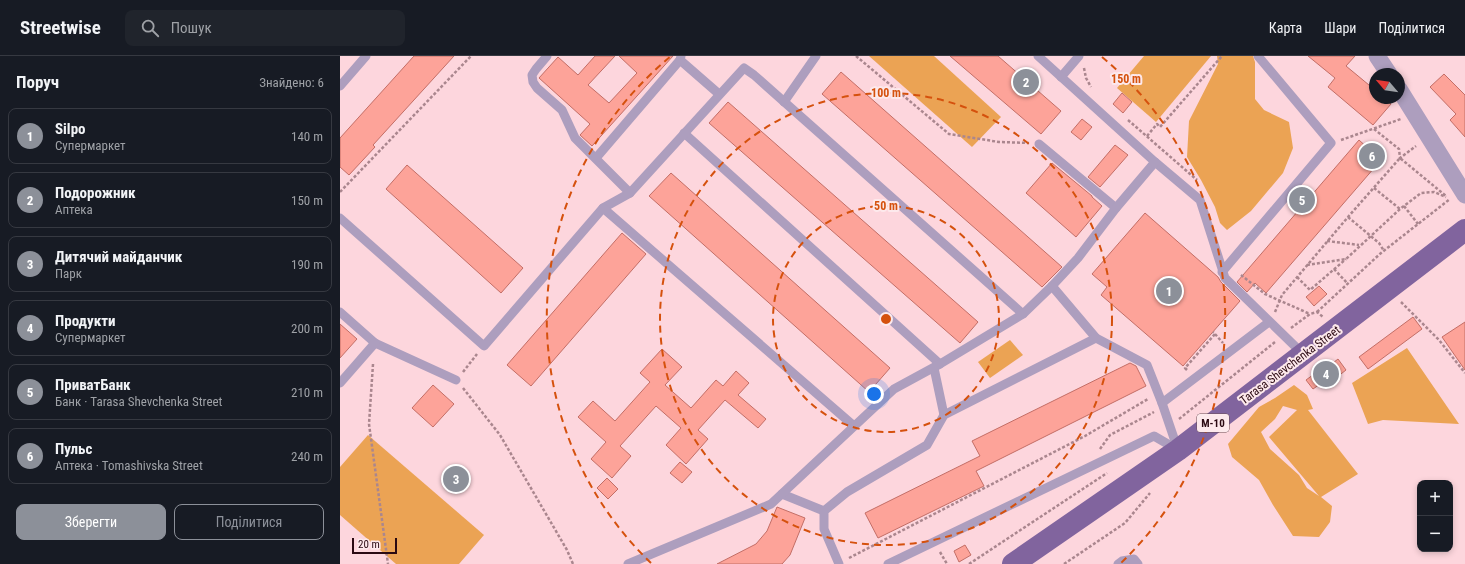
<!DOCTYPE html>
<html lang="uk">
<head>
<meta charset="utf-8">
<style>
  body { margin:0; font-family:"Roboto Condensed",sans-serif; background:#20242c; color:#f1f3f6 }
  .controls { position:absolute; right:12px; bottom:12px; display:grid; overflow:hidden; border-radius:8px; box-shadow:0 2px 6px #0003 }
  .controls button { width:36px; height:36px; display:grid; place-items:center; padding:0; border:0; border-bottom:1px solid #363941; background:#171b24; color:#f1f3f6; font:20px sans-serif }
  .compass { position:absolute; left:1029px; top:12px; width:36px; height:36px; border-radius:50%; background:#171b24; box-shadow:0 2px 6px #0003; rotate:299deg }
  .scale { position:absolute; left:12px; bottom:10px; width:45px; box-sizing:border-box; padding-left:4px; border:2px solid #2a0912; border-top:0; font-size:11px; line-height:14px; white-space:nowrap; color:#2a0912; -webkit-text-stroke:3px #fde9ec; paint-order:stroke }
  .you { position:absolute; left:534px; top:338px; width:14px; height:14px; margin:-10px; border:3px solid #fff; border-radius:50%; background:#1a73e8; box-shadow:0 0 0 6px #1a73e833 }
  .badge { display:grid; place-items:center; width:26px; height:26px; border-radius:50%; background:#8c9099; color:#fff; font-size:13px; font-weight:700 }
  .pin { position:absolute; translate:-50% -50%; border:2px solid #fff; box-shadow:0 1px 4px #0006 }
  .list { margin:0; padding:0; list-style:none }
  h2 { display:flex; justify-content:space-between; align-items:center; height:52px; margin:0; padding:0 16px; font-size:17px }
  h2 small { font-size:13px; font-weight:400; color:#9ea1a6 }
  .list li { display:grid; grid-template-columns:26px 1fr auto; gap:12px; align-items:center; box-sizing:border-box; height:56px; margin:0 8px 8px; padding:0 8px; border:1px solid #363941; border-radius:8px }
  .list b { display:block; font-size:15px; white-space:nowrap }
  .list p { margin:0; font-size:13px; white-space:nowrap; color:#9ea1a6 }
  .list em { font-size:13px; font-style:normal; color:#9ea1a6 }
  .actions { display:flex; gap:8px; padding:12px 16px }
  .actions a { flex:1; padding:9px 0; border:1px solid #8c9099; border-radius:8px; text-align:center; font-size:14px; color:#8c9099 }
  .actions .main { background:#8c9099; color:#fff }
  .icon { flex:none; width:22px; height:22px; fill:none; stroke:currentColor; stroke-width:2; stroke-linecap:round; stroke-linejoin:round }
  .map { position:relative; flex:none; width:1125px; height:508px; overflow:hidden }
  header { display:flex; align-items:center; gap:24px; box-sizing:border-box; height:56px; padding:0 20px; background:#171b24; border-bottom:1px solid #363941 }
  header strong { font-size:19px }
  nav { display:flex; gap:22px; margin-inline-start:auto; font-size:14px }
  .search { width:280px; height:36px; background:#20242c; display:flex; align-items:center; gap:10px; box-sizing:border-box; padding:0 14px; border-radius:8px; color:#9ea1a6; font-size:15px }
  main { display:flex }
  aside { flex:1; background:#171b24 }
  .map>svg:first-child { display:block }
  .green { fill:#eba354; fill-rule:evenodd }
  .building { fill:#fda399; stroke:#c36e66 }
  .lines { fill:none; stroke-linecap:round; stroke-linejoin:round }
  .path { stroke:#aa868e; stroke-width:2.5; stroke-dasharray:3 2; stroke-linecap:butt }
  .service { stroke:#ad9ebe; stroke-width:9 }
  .minor { stroke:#ad9ebe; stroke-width:17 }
  .primary { stroke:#81649e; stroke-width:22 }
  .ring { fill:none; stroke:#d5510d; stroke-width:2; stroke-dasharray:7 5 }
  .labels { text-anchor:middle; stroke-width:4; stroke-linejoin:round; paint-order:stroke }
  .shield { fill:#fde9ec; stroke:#694c53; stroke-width:1 }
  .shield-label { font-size:11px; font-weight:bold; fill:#2a0912 }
  .street-label { font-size:12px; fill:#2a0912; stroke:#fde9ec }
  .centre { fill:#d5510d; stroke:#fde9ec; stroke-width:2 }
  .ring-label { font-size:12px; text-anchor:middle; font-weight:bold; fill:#d5510d; stroke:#fde9ec; stroke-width:4; stroke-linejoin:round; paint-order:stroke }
</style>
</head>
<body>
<header>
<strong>Streetwise</strong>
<div class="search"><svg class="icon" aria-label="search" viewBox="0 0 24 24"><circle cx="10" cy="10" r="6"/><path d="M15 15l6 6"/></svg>Пошук</div>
<nav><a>Карта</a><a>Шари</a><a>Поділитися</a></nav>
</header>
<main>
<aside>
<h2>Поруч<small>Знайдено: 6</small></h2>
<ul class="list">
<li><span class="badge">1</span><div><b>Silpo</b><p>Супермаркет</p></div><em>140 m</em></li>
<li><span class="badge">2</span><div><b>Подорожник</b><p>Аптека</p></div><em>150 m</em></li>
<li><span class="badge">3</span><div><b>Дитячий майданчик</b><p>Парк</p></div><em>190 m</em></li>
<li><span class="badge">4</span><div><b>Продукти</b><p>Супермаркет</p></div><em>200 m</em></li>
<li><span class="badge">5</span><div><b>ПриватБанк</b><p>Банк · Tarasa Shevchenka Street</p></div><em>210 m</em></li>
<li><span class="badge">6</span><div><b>Пульс</b><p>Аптека · Tomashivska Street</p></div><em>240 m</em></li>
</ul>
<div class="actions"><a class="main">Зберегти</a><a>Поділитися</a></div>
</aside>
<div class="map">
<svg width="1125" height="508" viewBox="0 0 1125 508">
  <rect width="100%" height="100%" fill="#fdd6dd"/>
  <g class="green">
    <path d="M529,0H594L661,61L632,91Z"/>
    <path d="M804,0H871L816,66L777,32Z"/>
    <path d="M877,0H913L915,6V43L924,54L949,66L953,92L943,117L911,155L887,174L880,167L875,151L861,124L847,101L849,65L878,8Z"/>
    <path d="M670,284L683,299L650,322L638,306Z"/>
    <path d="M1067,292L1119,368L1043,364L1028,368L1012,327Z"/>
    <path d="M954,329L967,339L973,353L968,354L1018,418L981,441L992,450L990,466L979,481L953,480L933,449L919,424L892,401L888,388L919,351L935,342ZM943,350L957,354L929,381L979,440L967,432L959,419L930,393L921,376L935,363Z"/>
    <path d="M28,379L144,479L119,508H56L0,459V411Z"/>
  </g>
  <g class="building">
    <path d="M74,0H114L33,89L35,91L9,119L0,111V82Z"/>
    <path d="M255,0H275L248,29L269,47L297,17L279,0H333L252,90L240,79L250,68L199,22L218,1L238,19Z"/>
    <path d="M610,0H658L721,55L701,78Z"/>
    <path d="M968,0H1015L1006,10L1035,34V42H1044L1051,48L1033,69L988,31L995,22Z"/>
    <path d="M501,16L722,211L702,231L482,38Z"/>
    <path d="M1104,18L1125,39V81L1110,64L1116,58L1090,31Z"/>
    <path d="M782,37L792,46L783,57L773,48Z"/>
    <path d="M388,46L638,266L620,287L369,67Z"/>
    <path d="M742,63L752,71L741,84L731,76Z"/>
    <path d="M1019,84L1041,104L926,237L915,227L907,236L897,226Z"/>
    <path d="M775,89L788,99L760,131L748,121Z"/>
    <path d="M712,107L752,140V141L762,150L736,181L686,137Z"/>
    <path d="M67,109L183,212L161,237L46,133Z"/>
    <path d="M331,117L550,312L529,336L309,140Z"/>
    <path d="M805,157L878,221L881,226L900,245L843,310L761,239L767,231L752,218Z"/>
    <path d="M282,177L306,198L191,330L167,309Z"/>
    <path d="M979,230L987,238L974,250L966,241Z"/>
    <path d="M1073,261L1082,273L1028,313L1019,301Z"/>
    <path d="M1125,266V314L1102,281Z"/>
    <path d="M0,268L17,283L0,302Z"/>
    <path d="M322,293L342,311L325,329L351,352L376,324L383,330L396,315L409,327L398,339L426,363L418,372L385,344L358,374L368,383L346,408L326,389L341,372L316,350L280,390L291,400L272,422L251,403L266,386L238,361L253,345L275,365L310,326L300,317Z"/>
    <path d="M998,303L1006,314L987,329L979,318Z"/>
    <path d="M790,307L796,310L806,330L636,415L644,430L538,482L525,457L640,400L632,385Z"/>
    <path d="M977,316L983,326L973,333L966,324Z"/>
    <path d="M93,329L114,348L93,371L72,352Z"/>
    <path d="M340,406L352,416L342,427L330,417Z"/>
    <path d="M267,422L278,433L268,443L257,432Z"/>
    <path d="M437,451L465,462L450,499L442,508H377L416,488L427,475Z"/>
    <path d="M625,489L631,499L619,506L614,495Z"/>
  </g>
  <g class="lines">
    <g class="path">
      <path d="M516,0L609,78L659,86L689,87"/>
      <path d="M744,12L746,22L751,31"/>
      <path d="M788,64L857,124"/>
      <path d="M1034,73L1059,93L1060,102L1076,90"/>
      <path d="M807,80L817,68L820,71L882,0"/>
      <path d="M1001,84L1061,63"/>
      <path d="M1034,132L1060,153"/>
      <path d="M0,136L131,0"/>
      <path d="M1064,150L1078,168"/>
      <path d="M1008,161L1039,187L1044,195"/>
      <path d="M987,185L1019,189"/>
      <path d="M967,209L1006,203L1060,153L1081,137L1094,136L1106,141"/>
      <path d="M994,213L1008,228"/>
      <path d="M901,219L925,238L970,258"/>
      <path d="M957,221L970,234L1006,203"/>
      <path d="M1061,246L1099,284L1125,317"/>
      <path d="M935,256L942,239L1008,161L1060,102L1106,140"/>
      <path d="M977,256L1041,197L1110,143"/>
      <path d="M951,272L970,258L977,256L983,261"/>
      <path d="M875,278L883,287"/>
      <path d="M33,308L29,368L48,508"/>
      <path d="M847,314L845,312L875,278L873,276"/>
      <path d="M123,316L137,298"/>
      <path d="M123,332L160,379L227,494L233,508"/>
      <path d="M839,363L935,286"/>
      <path d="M760,393L770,379L814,356"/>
      <path d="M600,496L607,508"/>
      <path d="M509,502L745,380L808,343"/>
      <path d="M629,508L767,417"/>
      <path d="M724,508L785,467L810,437"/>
    </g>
    <g class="service">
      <path d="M207,0L196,13L192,19L193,26L197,32L222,54L235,82L290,137"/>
      <path d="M341,0L340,4L379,38"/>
      <path d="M721,21L739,0"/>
      <path d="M0,30L26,0"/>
      <path d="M444,46L476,0"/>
      <path d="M344,77L600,308"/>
      <path d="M699,88L776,152"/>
      <path d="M256,102L340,4"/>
      <path d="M815,106L860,144L885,222L963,298"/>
      <path d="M263,152L290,137L404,12L414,19L683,258"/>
      <path d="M0,162L144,290L263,152L514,370"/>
      <path d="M882,216L991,87L918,0"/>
      <path d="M712,230L756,282L807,309L822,347L838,394"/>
      <path d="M0,256L35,287L116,324"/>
      <path d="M594,312L604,359"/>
      <path d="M0,327L35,287"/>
      <path d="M822,347L929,266"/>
      <path d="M442,438L484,455"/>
      <path d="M288,508L431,448L554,333L600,308L683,258L712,230L738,202L776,152L815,106L698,0"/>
      <path d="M499,508L484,473V455L507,436L587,389L604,359L756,282"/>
      <path d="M548,508L814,380L838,394"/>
      <path d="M778,508L782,505L794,503L798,508"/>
    </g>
    <g class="minor">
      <path d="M1037,0L1049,18"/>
      <path d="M1059,33L1125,139"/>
    </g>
    <path class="primary" d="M673,508L838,394L1125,174"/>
  </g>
  <g class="ring">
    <circle cx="546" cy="263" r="113"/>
    <circle cx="546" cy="263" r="226"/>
    <path d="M311 507A339 339 0 0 1 330 1M762 1A339 339 0 0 1 781 507"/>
  </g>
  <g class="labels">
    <rect class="shield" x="857" y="358" width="32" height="18" rx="3"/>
    <g class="shield-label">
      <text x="873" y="371">М-10</text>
    </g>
    <g class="street-label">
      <text transform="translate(950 309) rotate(-37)" y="4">Tarasa Shevchenka Street</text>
    </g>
  </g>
  <circle cx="546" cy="263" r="6" class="centre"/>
  <g class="ring-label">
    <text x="786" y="27">150 m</text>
    <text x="546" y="41">100 m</text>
    <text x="546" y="154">50 m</text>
  </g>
</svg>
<div class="controls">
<button>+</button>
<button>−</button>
</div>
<svg class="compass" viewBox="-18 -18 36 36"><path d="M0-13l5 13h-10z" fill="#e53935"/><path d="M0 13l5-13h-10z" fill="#9ea1a6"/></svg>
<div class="scale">20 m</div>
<div class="you"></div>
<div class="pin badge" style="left:829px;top:235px">1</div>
<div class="pin badge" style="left:686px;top:26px">2</div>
<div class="pin badge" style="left:116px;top:423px">3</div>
<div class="pin badge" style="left:986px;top:318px">4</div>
<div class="pin badge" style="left:962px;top:144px">5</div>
<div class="pin badge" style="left:1032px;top:100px">6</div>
</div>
</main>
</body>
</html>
